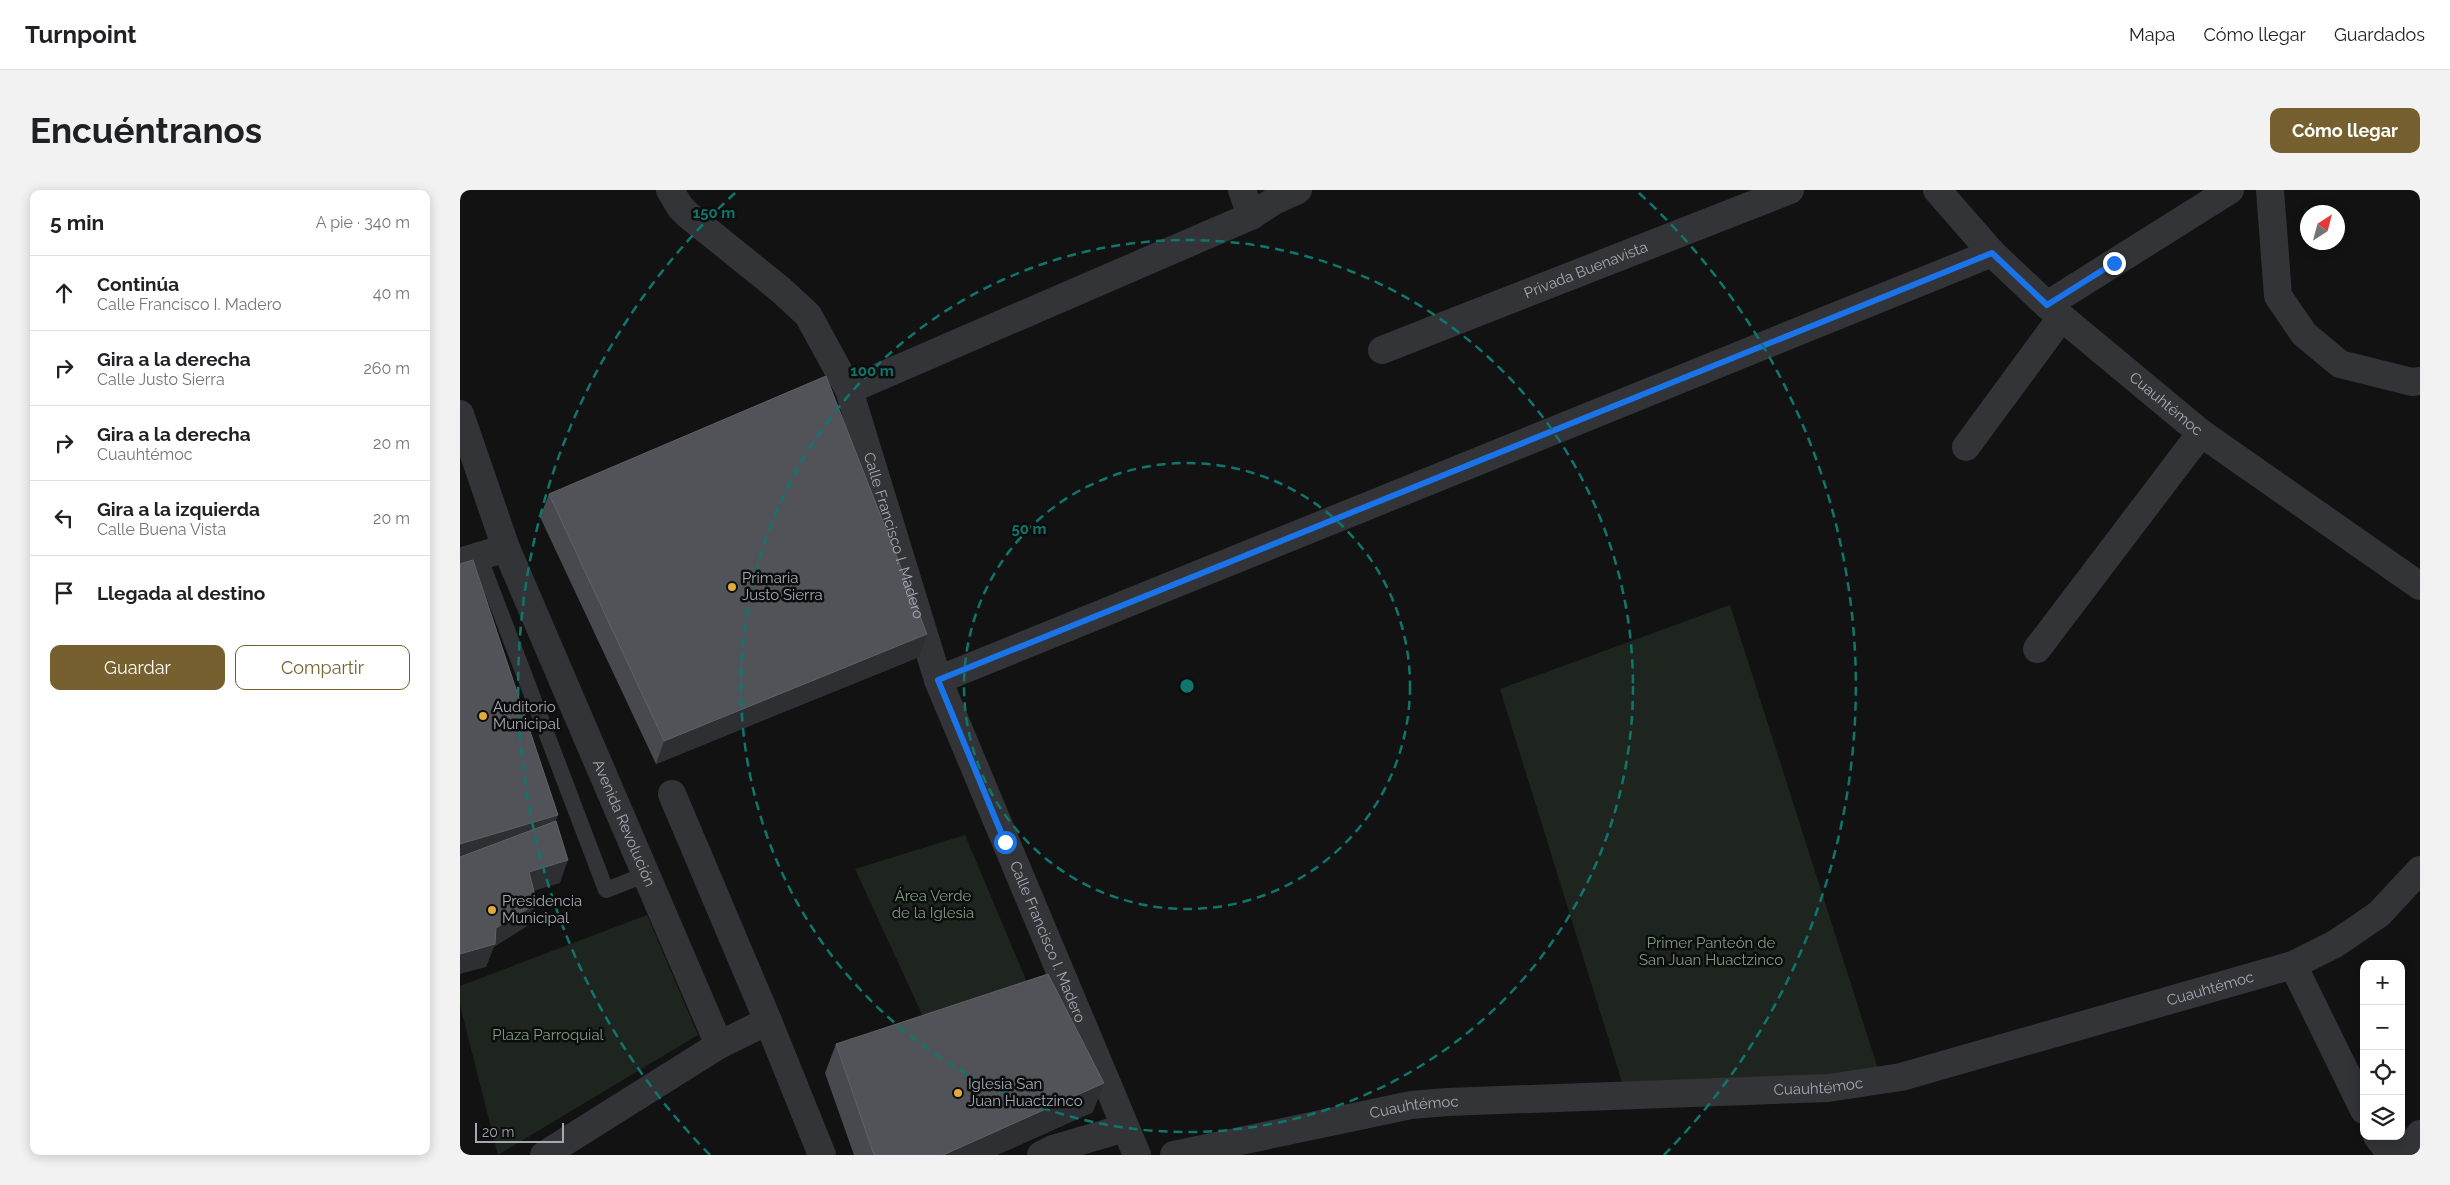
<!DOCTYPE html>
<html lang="es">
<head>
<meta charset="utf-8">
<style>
  body { margin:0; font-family:Raleway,sans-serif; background:#f2f2f2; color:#202124 }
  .controls { position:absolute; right:15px; bottom:15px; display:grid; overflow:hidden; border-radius:10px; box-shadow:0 2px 12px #0003 }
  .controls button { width:45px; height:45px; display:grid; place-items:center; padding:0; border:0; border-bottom:1px solid #e0e0e0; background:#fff; color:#202124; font:25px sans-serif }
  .compass { position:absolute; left:1840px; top:15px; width:45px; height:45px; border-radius:50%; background:#fff; box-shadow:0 2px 12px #0003; rotate:36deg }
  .scale { position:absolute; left:15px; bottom:12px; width:89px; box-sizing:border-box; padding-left:5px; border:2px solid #a4a8b2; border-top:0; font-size:14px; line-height:18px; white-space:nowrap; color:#a4a8b2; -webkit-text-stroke:4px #0d0d0e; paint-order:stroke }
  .stop { position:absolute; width:15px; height:15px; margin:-11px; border:4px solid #1a73e8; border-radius:50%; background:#fff }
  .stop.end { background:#1a73e8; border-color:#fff; box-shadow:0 1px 5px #0008 }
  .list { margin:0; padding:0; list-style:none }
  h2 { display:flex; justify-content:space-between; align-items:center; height:65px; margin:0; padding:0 20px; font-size:21px }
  h2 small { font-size:16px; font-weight:400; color:#757577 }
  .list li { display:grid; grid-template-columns:32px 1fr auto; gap:15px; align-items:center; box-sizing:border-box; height:75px; padding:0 20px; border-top:1px solid #e0e0e0 }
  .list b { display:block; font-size:19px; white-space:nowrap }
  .list p { margin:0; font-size:16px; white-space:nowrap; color:#757577 }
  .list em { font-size:16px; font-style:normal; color:#757577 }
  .actions { display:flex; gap:10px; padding:15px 20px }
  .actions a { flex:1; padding:11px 0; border:1px solid #76602f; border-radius:10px; text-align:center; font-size:18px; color:#76602f }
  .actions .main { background:#76602f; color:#fff }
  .icon { flex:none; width:28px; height:28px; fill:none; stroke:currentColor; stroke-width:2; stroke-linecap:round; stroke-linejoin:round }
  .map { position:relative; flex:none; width:1960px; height:965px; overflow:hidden; border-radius:10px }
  header { display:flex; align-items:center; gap:30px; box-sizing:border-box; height:70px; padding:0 25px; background:#fff; border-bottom:1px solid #e0e0e0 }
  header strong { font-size:24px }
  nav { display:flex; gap:28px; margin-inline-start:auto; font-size:18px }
  .intro { display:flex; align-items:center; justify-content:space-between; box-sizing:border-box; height:120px; padding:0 30px }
  h1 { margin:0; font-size:35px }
  .button { padding:12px 22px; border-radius:10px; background:#76602f; color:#fff; font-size:18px; font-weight:700 }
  main { display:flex; gap:30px; padding:0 30px }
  aside { flex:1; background:#fff; border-radius:10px; box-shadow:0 2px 12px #0003 }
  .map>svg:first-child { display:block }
  .green { fill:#1e251f }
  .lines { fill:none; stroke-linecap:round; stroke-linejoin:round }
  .service { stroke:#333437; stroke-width:16 }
  .minor { stroke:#333437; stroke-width:28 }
  .wall { fill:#48494e }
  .shaded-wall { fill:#2e2f32 }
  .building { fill:#525358; stroke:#5f6166 }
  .route { stroke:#1a73e8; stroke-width:6 }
  .ring { fill:none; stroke:#0f766e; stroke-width:2.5; stroke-dasharray:9 6 }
  .poi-dot { fill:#e0ac3c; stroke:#0d0d0e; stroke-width:2 }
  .labels { text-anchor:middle; stroke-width:5; stroke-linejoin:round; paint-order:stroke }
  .street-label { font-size:15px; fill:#a4a8b2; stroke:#0d0d0e }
  .poi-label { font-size:15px; fill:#a4a8b2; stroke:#0d0d0e; text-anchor:start }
  .park-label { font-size:15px; fill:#7d9c7f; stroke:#0d0d0e }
  .centre { fill:#0f766e; stroke:#0d0d0e; stroke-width:2.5 }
  .ring-label { font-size:15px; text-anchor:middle; font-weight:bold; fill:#0f766e; stroke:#0d0d0e; stroke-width:5; stroke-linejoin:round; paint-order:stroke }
</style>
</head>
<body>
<header>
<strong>Turnpoint</strong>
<nav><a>Mapa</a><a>Cómo llegar</a><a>Guardados</a></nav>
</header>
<div class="intro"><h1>Encuéntranos</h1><a class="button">Cómo llegar</a></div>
<main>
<aside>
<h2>5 min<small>A pie · 340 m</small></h2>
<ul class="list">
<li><svg class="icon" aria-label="ahead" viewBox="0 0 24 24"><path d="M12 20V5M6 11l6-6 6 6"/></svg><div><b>Continúa</b><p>Calle Francisco I. Madero</p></div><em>40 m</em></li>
<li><svg class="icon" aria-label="right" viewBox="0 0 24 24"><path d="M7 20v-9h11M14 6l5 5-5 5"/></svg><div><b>Gira a la derecha</b><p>Calle Justo Sierra</p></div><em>260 m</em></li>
<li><svg class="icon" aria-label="right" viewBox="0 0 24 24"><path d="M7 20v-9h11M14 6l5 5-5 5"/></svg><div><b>Gira a la derecha</b><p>Cuauhtémoc</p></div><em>20 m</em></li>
<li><svg class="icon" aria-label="left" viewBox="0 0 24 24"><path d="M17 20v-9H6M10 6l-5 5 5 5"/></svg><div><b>Gira a la izquierda</b><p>Calle Buena Vista</p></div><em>20 m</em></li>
<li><svg class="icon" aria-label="arrive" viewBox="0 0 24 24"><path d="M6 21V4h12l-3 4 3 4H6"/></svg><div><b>Llegada al destino</b></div></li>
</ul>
<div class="actions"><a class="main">Guardar</a><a>Compartir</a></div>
</aside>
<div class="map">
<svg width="1960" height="965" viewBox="0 0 1960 965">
  <rect width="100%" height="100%" fill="#121213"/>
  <g class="green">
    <path d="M1270,415L1419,882L1165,902L1040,499Z"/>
    <path d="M505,645L572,804L472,846L395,679Z"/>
    <path d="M187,725L238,845L38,965L0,815V796Z"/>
  </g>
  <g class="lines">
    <path class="service" d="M19,366L146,700L187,684"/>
    <g class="minor">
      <path id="s1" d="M210,0L220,17L228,25L321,100L348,125L389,200L478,490L677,965"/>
      <path d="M782,0L791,26"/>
      <path id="s2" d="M1477,0L1532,63L1587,115L1741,243L1960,396"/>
      <path d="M1810,0L1818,106L1844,144L1880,174L1952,192L1960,191"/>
      <path d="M1587,115L1770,0"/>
      <path id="s3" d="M922,160L1330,0"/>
      <path d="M389,200L791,26L814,11L838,0"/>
      <path id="s4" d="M0,224L46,358L259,855"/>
      <path d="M1506,257L1601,128"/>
      <path d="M0,372L46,358"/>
      <path d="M1577,459L1741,243"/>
      <path d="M478,490L1532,63"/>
      <path d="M212,604L308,831L362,965"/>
      <path d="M1833,775L1904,920"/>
      <path d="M1917,946C1925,958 1932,965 1946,962L1960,944"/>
      <path d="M84,965L259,855L308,831"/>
      <path d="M581,965L593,959L665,938"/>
      <path id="s5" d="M714,965L951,915L987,912L1368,898L1441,887L1833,775L1875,754L1919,724L1960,680"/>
    </g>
  </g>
  <g class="wall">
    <path d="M89,304L459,467L196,574L80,327Z"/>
    <path d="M376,854L633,922L537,965H394L365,883Z"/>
  </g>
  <g class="shaded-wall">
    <path d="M467,444L459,467L196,574L204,551Z"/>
    <path d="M98,625L88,653L0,680V654Z"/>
    <path d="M108,670L100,693L60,705L69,682Z"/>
    <path d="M77,713L69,735L34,757L26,777L0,784V764L36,738Z"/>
    <path d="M644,893L633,922L537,965H483Z"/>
  </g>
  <g class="building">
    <path d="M366,186L467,444L204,551L89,304Z"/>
    <path d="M13,370L98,625L0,654V374Z"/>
    <path d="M96,631L108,670L69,682L77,713L36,738L35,754L0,764V667Z"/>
    <path d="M588,784L644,893L483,965H414L376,854Z"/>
  </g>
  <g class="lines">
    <path class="route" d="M545,652L478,490L1532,63L1587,115L1654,73"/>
  </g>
  <g class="ring">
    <circle cx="727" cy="496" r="223"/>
    <circle cx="727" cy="496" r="446"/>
    <path d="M250 965A669 669 0 0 1 275 3M1179 3A669 669 0 0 1 1204 965"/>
  </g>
  <g class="poi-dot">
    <circle cx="272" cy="397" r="5"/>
    <circle cx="23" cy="526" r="5"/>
    <circle cx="32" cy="720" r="5"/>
    <circle cx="498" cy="903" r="5"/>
  </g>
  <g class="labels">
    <g class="street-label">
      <text dy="5" stroke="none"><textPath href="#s3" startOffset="219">Privada Buenavista</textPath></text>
      <text dy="5" stroke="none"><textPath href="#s2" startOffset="314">Cuauhtémoc</textPath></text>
      <text dy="5" stroke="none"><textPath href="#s1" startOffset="425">Calle Francisco I. Madero</textPath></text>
      <text dy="5" stroke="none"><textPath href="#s4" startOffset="441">Avenida Revolución</textPath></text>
      <text dy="5" stroke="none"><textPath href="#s1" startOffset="860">Calle Francisco I. Madero</textPath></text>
      <text dy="5" stroke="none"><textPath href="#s5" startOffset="1055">Cuauhtémoc</textPath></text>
      <text dy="5" stroke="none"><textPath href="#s5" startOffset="650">Cuauhtémoc</textPath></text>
      <text dy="5" stroke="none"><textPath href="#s5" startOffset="245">Cuauhtémoc</textPath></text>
    </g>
    <g class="poi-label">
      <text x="282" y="393">Primaria<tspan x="282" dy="17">Justo Sierra</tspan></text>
      <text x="33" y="522">Auditorio<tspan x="33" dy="17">Municipal</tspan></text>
      <text x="42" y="716">Presidencia<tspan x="42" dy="17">Municipal</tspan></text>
      <text x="508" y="899">Iglesia San<tspan x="508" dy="17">Juan Huactzinco</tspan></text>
    </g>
    <g class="park-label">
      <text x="473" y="711">Área Verde<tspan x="473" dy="17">de la Iglesia</tspan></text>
      <text x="1251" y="758">Primer Panteón de<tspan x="1251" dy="17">San Juan Huactzinco</tspan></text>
      <text x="88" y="850">Plaza Parroquial</text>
    </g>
  </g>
  <circle cx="727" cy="496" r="8" class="centre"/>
  <g class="ring-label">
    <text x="254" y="28">150 m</text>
    <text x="412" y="186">100 m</text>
    <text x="569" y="344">50 m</text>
  </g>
</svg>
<div class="controls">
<button>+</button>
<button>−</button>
<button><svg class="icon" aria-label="locate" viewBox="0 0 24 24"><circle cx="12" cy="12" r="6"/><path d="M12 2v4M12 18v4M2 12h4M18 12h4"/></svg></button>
<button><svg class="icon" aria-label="layers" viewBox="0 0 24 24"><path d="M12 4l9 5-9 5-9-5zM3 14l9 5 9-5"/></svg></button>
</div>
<svg class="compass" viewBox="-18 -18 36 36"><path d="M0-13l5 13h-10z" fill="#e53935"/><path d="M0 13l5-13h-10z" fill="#757577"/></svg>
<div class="scale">20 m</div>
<div class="stop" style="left:545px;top:652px"></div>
<div class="stop end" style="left:1654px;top:73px"></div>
</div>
</main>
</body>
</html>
